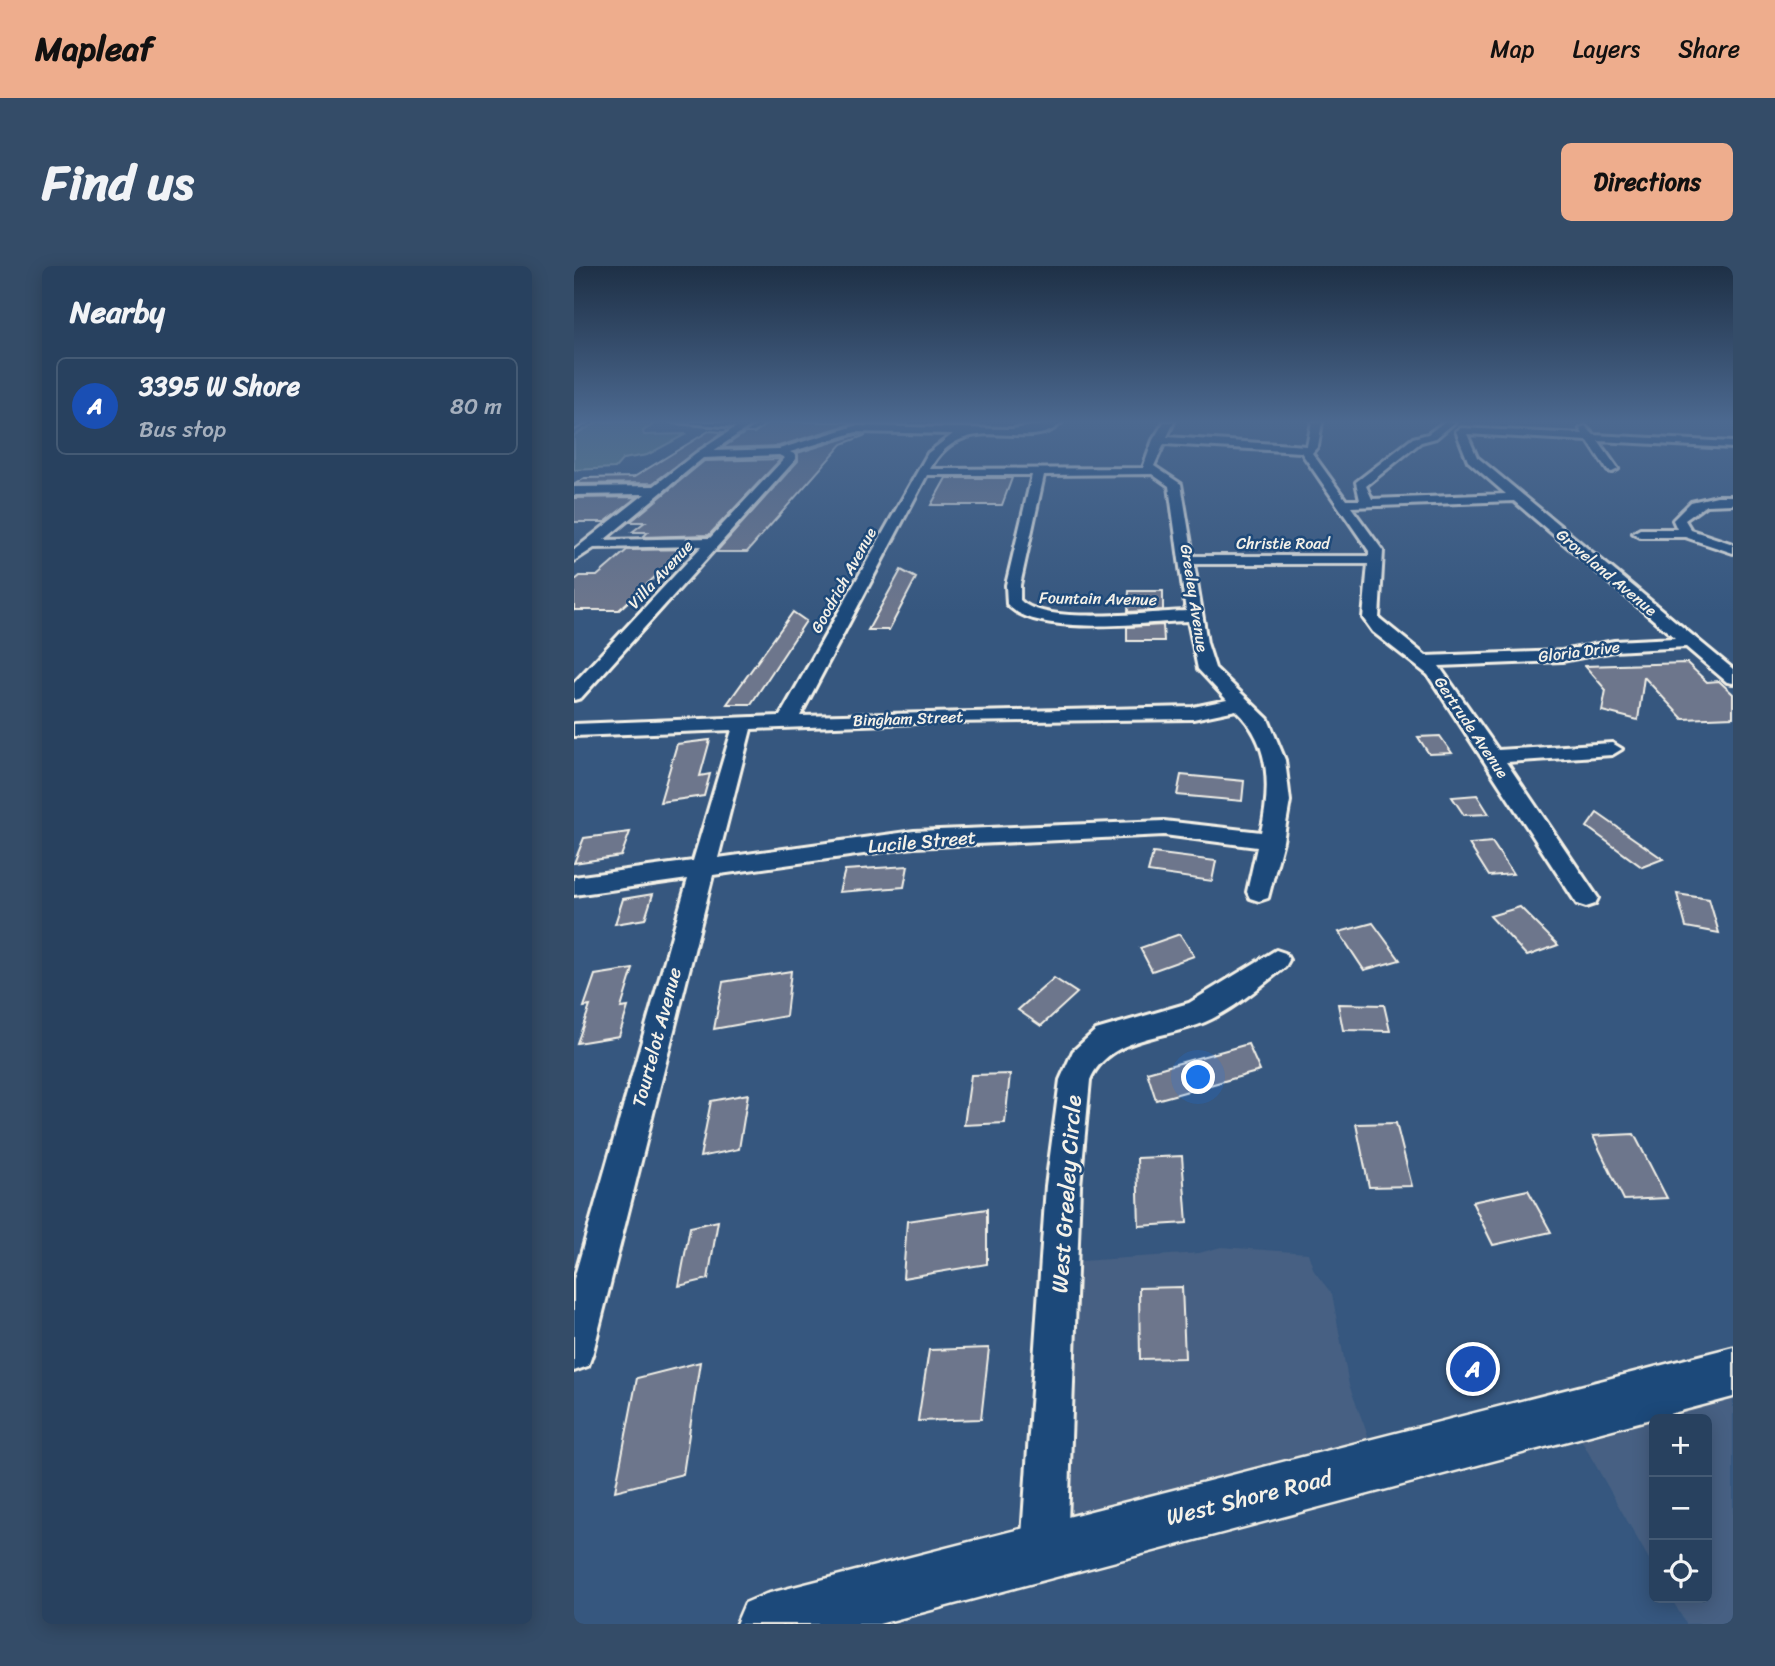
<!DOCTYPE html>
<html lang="en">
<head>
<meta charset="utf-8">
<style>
  body { margin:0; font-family:Sriracha,sans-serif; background:#344c68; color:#f1f3f6 }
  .controls { position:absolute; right:21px; bottom:21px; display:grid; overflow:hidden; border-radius:10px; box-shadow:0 4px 18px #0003 }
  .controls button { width:63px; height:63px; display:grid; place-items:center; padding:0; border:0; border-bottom:2px solid #445a74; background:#28415f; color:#f1f3f6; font:35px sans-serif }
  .you { position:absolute; left:625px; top:812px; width:24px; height:24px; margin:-18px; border:5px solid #fff; border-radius:50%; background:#1a73e8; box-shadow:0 0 0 10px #1a73e833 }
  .badge { display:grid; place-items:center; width:46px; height:46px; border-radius:50%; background:#eead8d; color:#fff; font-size:23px; font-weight:700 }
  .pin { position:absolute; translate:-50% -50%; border:4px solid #fff; box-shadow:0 2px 7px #0006 }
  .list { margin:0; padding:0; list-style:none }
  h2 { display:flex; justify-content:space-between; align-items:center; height:91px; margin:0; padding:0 28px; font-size:30px }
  h2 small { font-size:23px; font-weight:400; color:#a5afbd }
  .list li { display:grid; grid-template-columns:46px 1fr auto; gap:21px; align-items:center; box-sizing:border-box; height:98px; margin:0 14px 14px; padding:0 14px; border:2px solid #445a74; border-radius:10px }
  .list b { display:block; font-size:26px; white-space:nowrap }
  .list p { margin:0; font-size:23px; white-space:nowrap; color:#a5afbd }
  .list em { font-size:23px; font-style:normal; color:#a5afbd }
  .icon { flex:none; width:38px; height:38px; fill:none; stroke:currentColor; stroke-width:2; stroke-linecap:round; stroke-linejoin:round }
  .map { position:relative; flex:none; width:1159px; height:1358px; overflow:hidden; border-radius:10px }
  header { display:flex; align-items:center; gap:42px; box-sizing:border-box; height:98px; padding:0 35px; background:#eead8d; color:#111 }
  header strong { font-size:33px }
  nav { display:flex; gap:38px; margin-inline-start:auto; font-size:24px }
  .intro { display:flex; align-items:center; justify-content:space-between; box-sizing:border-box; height:168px; padding:0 42px }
  h1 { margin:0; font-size:49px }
  .button { padding:18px 32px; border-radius:10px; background:#eead8d; color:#111; font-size:24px; font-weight:700 }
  main { display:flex; gap:42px; padding:0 42px }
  aside { flex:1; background:#28415f; border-radius:10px; box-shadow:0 4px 18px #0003 }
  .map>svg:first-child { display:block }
  .built { fill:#466083 }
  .green { fill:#5e8186; stroke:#a9b9b7; stroke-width:2 }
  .building { fill:#6d768c; stroke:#f4f1e8; stroke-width:2 }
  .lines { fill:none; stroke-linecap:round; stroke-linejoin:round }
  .minor-casing { stroke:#f4f1e8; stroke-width:6 }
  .major-casing { stroke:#f4f1e8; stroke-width:5 }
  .minor { fill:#1f4a7a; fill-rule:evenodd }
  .major { fill:#1f4a7a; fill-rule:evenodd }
  .labels { text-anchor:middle; stroke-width:5; stroke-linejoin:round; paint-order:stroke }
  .far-street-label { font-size:16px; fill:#f4f1e8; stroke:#1f4a7a }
  .street-label { font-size:19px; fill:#f4f1e8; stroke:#1f4a7a }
  .near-street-label { font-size:23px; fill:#f4f1e8; stroke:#1f4a7a }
</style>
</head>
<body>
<header>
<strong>Mapleaf</strong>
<nav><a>Map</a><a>Layers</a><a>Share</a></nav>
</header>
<div class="intro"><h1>Find us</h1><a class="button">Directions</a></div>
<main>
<aside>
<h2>Nearby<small></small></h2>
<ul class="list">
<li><span class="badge" style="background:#1a4fb4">A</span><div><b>3395 W Shore</b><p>Bus stop</p></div><em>80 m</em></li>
</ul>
</aside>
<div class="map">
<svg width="1159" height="1358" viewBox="0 0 1159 1358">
  <rect width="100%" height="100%" fill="#36577f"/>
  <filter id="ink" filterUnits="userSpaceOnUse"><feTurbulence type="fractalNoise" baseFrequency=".0143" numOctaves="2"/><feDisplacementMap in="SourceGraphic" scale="14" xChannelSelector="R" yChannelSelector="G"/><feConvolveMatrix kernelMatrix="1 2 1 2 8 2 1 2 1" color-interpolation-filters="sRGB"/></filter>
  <g filter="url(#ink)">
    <g class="built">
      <path d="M647,981L734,987L740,1005L758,1028L775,1119L802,1191L478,1279L492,996L625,987Z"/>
      <path d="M1159,1102V1358H1112L1097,1332H1133V1153H1080V1302L993,1149Z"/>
    </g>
    <path class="green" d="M24,156H84L69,165L70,169L112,168L73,189L49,193L41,202L0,204V169Z"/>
    <g class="building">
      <path d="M196,156H321V158L280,157L205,180L148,182L171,167H180Z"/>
      <path d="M135,165L149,166L79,217L1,218L11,212L60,211Z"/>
      <path d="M282,169H292L268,178L173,286H142L224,195L223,187Z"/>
      <path d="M207,193L135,269L69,271L74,266H58L71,256H56L130,195Z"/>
      <path d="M372,212H438L428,239H357Z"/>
      <path d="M63,231L31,256H0V232Z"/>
      <path d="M122,283L119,286H108L45,344H0V315L6,310H23L53,284Z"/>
      <path d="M327,304L342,312L315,364H294Z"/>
      <path d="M555,325H589V344L554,346Z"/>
      <path d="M219,346L232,355L177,438H153Z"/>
      <path d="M589,359L590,375H553V361Z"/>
      <path d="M1113,397L1133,416L1145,415L1159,428V451L1109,453L1070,411L1064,454L1028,445L1032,424L1011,400Z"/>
      <path d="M866,470L878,487L855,488L844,471Z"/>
      <path d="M136,474L126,510L136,508L130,530L86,536L103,478Z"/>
      <path d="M607,509L670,515L668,535L603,529Z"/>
      <path d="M903,529L915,548L890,549L878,531Z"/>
      <path d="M1023,547L1089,593L1068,601L1013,561Z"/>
      <path d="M56,566L47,590L0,597L10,572Z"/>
      <path d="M918,576L939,608L915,610L895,578Z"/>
      <path d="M579,587L642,595L638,615L574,606Z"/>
      <path d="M334,600L330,621L265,626L271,604Z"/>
      <path d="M79,628L71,653L41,658L49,633Z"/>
      <path d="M1103,628L1135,633L1145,667L1112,661Z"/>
      <path d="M946,641L984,679L953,690L916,650Z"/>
      <path d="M799,657L826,694L790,704L765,666Z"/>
      <path d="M606,668L620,690L578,705L566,682Z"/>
      <path d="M59,703L47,742L54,741L45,770L3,777L16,740L10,741L21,709Z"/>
      <path d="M217,705L212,750L140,763L149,716Z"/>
      <path d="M480,712L503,727L467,760L444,744Z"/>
      <path d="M764,738L810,739L816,765L769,764Z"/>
      <path d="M674,778L686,805L582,834L573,806Z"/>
      <path d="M436,808L431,857L390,859L397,809Z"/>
      <path d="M174,828L165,883L126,891L137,835Z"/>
      <path d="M822,857L838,920L795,921L782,858Z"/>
      <path d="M1060,868L1093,932L1050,934L1019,870Z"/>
      <path d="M608,890L613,957L565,960L563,892Z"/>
      <path d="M954,924L977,966L919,979L898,936Z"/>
      <path d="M413,943V998L329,1012L333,955Z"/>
      <path d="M144,955L134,1013L105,1020L116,961Z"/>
      <path d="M608,1021L611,1092L566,1093L565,1022Z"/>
      <path d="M415,1082L407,1153L344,1155L355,1084Z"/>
      <path d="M126,1096L109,1208L41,1225L63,1112Z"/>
    </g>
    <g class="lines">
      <g class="minor-casing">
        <g id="minor">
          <path d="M99,156H182L139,185L205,183L281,160L438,163L488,156C456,191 391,138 356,203L569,202L579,174L590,156H600L593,171L733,180L738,156H748L744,180L738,187L772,234H786L782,216L839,172L854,168L870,156H881L862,172L847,176L792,220L798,233L932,228L894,195L882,165L887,162L1009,168L1006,163L1011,160L1020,169L1159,176V182L1024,175L1044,203L1038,206L1034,205L1014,175L893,168L903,191L1159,403V417L1153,416L1112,381L1040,385L988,395L865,400L924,484L1038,477L1048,483L1038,489L932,496L1024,632L1021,638L1012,641L1003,638L854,409L799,366L789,352L794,298H620L633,377L641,402L694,453L711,494L716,535L709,575L694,632L685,635L676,632L673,626L683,581L590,569L340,581L139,609L19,1086L14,1100L0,1105V1013L114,613L0,629V611L119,595L158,464L0,470V458L206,450L354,187L379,168L282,166L216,186L222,189V193L7,432L0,434V417L128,280L20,282L0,295V284L71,228L0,229V221L80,220L122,187L162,161ZM590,178L727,186L795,285V290H619L607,218L580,200ZM205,189L211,192L136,272L30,274L129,192ZM578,208L595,220L612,345C576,346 470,360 446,334V319L470,209ZM353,209H458L432,319L433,338C462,372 570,356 614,355L624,403L653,434L619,441L226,450ZM940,235L1101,372L1040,375L988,385L852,390L805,352L809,285L777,241ZM662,444C697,477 697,522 687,566L590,555L340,565L144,592L177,463L369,456L619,453Z"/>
          <path d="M1143,230H1159V238L1132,239L1111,254L1117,264L1159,278V287L1111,271H1066L1059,267L1066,263H1103L1099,254L1117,236Z"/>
          <path d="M702,684L711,687L715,694L711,701C686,720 661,743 631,756C592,773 536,769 516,814L506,920L493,1285L486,1301L470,1308L454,1301L447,1285L472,920L486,814L499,785L522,764L615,737Z"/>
        </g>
      </g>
      <g class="major-casing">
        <g id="major">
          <path d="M0,156H13L0,163Z"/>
          <path d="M1159,1081V1131L305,1358H162L171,1337L192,1328Z"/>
        </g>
      </g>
      <use href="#minor" class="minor"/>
      <use href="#major" class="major"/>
    </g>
  </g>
  <linearGradient id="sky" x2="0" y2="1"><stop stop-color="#1e3046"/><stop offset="0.45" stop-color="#4c6990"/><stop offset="1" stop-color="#4c6990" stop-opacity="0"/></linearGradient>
  <rect width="1159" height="346" fill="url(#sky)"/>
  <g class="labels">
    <g class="far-street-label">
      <text x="709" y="283">Christie Road</text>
      <text transform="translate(1033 306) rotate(40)" y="6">Groveland Avenue</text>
      <text transform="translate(86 308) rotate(-47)" y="6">Villa Avenue</text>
      <text transform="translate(269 314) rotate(-61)" y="6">Goodrich Avenue</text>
      <text transform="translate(524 332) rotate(1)" y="6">Fountain Avenue</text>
      <text transform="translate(621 332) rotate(81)" y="6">Greeley Avenue</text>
      <text transform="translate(1005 385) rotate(-7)" y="6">Gloria Drive</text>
      <text transform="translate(334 452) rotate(-2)" y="6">Bingham Street</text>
      <text transform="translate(898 461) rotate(56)" y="6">Gertrude Avenue</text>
    </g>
    <g class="street-label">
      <text transform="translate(348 575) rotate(-5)" y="7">Lucile Street</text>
      <text transform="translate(82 771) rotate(-75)" y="7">Tourtelot Avenue</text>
    </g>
    <g class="near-street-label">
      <text transform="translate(492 928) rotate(-86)" y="8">West Greeley Circle</text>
      <text transform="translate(675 1231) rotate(-14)" y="8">West Shore Road</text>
    </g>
  </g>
</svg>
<div class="controls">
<button>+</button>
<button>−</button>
<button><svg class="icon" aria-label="locate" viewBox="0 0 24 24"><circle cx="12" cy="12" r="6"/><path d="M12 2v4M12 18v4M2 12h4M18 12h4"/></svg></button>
</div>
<div class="you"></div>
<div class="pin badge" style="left:899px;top:1103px;background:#1a4fb4">A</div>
</div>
</main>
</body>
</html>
